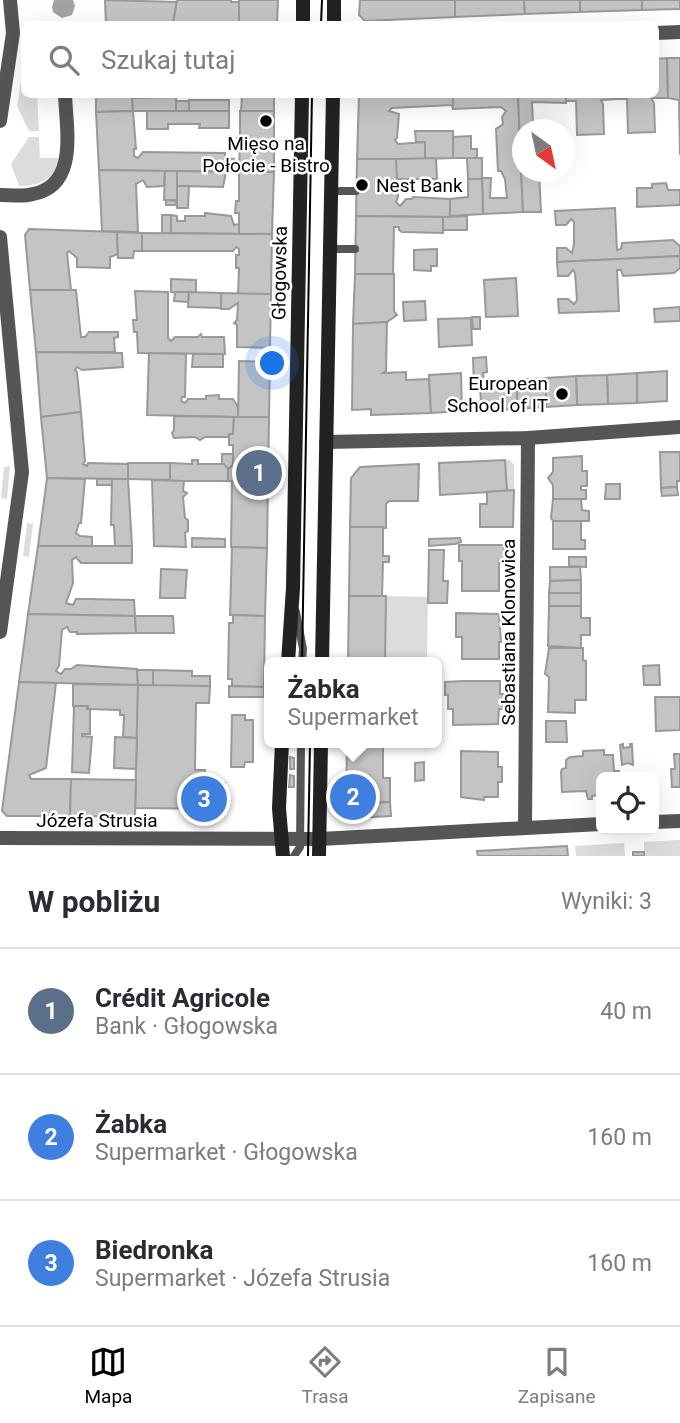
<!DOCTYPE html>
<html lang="pl">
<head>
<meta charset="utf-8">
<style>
  body { margin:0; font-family:Roboto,sans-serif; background:#f2f2f3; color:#2b2b33 }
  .controls { position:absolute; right:21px; bottom:21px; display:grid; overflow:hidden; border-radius:10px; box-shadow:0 7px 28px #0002 }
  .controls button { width:63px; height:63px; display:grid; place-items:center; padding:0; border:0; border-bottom:2px solid #e1e1e2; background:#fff; color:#2b2b33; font:35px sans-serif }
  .compass { position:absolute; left:512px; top:119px; width:63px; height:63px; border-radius:50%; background:#fff; box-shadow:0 7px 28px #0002; rotate:147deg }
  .you { position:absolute; left:273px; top:364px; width:24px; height:24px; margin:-18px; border:5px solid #fff; border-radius:50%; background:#1a73e8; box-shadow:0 0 0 10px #1a73e833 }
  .badge { display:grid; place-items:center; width:46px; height:46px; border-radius:50%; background:#000; color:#fff; font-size:23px; font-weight:700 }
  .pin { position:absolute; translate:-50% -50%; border:4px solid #fff; box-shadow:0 2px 7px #0006 }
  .popup { position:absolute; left:264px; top:657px; width:178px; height:91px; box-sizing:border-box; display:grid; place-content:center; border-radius:10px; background:#fff; filter:drop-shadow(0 2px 5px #0005); font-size:23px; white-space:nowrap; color:#7c7c81 }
  .popup b { font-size:26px; color:#2b2b33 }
  .popup::after { content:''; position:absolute; left:50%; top:100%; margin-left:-14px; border:14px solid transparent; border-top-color:#fff }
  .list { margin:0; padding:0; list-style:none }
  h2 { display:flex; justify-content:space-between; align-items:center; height:91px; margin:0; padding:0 28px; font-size:30px }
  h2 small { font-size:23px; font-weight:400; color:#7c7c81 }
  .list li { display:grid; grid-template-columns:46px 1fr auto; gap:21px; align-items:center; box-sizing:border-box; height:126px; padding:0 28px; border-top:2px solid #e1e1e2 }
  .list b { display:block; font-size:26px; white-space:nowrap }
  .list p { margin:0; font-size:23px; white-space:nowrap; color:#7c7c81 }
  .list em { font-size:23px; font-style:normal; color:#7c7c81 }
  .icon { flex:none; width:38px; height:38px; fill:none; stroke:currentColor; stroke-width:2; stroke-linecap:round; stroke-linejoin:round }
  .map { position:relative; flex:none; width:680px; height:856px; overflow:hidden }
  .search { position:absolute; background:#fff; box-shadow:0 7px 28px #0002; left:21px; right:21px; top:21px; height:77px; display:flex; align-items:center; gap:18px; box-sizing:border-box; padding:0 24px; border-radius:10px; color:#7c7c81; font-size:26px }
  .sheet { height:469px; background:#fff }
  nav { display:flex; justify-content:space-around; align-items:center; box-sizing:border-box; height:98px; border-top:2px solid #e1e1e2; background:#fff; font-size:19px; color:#7c7c81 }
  nav a { display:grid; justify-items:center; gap:4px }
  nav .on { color:#000 }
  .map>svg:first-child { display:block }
  .green { fill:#dcdcdc }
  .water { fill:#a3a3a3 }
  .building { fill:#c4c4c4; stroke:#999; stroke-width:2 }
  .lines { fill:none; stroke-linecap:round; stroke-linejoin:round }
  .lane { stroke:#555; stroke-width:8 }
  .street { stroke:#555; stroke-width:14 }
  .secondary { stroke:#222; stroke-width:14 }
  .tram { stroke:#000; stroke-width:2 }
  .poi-dot { fill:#000; stroke:#fff; stroke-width:2.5 }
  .labels { text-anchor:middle; stroke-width:5; stroke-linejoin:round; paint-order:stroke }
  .poi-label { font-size:19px; fill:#000; stroke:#fff }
  .street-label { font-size:19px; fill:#000; stroke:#fff }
</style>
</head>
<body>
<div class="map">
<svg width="680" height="856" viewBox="0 0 680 856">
  <rect width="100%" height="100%" fill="#fff"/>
  <g class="green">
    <path d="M23,69L24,94L37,95L39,131H29L17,106Z"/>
    <path d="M29,137H39L40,158H59C55,180 39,186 19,186L11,164Z"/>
    <path d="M505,460H510L514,465V490H506Z"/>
    <path d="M10,466L7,499L1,498L4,467Z"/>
    <path d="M27,523L33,524L29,557L23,556Z"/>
    <path d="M386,596L428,597L427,662H385Z"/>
    <path d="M680,840V856H644V842Z"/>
    <path d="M624,843L625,856H576L575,846Z"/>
  </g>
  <path class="water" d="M54,0H73L75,6L72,15L62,18L53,12L52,7Z"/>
  <g class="building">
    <path d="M105,0L177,2L173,24H106Z"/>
    <path d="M177,0H231V2H239V24H173Z"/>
    <path d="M239,0H278L277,24H239Z"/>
    <path d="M360,0H455V17L365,21L359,15Z"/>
    <path d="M455,0H524L525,14L455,17Z"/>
    <path d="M524,0H580V12L525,14Z"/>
    <path d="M580,0H642V10L580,12Z"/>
    <path d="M642,0H680V9L642,10Z"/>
    <path d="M667,58L668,98H651L654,103L655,132L628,133L627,99H617V94H656V59Z"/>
    <path d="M667,58H680V155L679,100L668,98Z"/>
    <path d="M96,94H132L133,111L96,112Z"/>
    <path d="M242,94H274V111H241Z"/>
    <path d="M359,94H453V109L452,105L392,108L389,111L399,114L397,138L395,140L398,144L425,142V159H357Z"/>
    <path d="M453,94H518L523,212L483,214L482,178H491L490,198H507L505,179L501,171H498L496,129L503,124L502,117L506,111L501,107L453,109Z"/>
    <path d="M518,94H566V103L532,102L533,123H537V130H522V147H520Z"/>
    <path d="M566,94H617V99L601,100L603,104L604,134L577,135L576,101H566Z"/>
    <path d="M176,97V111H133L132,98Z"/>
    <rect x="189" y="100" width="40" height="11"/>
    <rect x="176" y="101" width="13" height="10"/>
    <path d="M133,111L136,149H134V156L138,158L143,152L225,153V158L234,159L236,163L239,161V172L99,170L96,112Z"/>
    <path d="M147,111H229V128H199L200,124H168V129H147Z"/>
    <path d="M240,111H274V172H239L240,143H237V138H240Z"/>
    <path d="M415,131H453V158L425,159V142H416Z"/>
    <path d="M471,136V149H477V158H453V137Z"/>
    <path d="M520,147H522V172H539L541,212H523Z"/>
    <path d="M436,158L437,179H396V159Z"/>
    <path d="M467,158H482V179H468Z"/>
    <path d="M357,159H396L398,197L396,202L400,206L406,199H412L413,197L450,199V217L356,216Z"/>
    <path d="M99,170L165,171L164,186L147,187L143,180L136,184L138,232L102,231Z"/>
    <path d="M165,171H177V200H164Z"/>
    <path d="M177,171L226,172L223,187L177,186Z"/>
    <path d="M239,172H274L272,234H239V213H235L236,201H239Z"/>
    <path d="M468,179H482L483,214L450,216V199L468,197Z"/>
    <path d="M666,183L668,190H680V205L637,207V188H652V184Z"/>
    <path d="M177,186H189L188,208H177Z"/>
    <path d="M166,200L176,201V205H166Z"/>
    <path d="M615,208L617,250L621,249L622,243L673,240L680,246V256L557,262V248H566L572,253L574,244V222L571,219L566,225H556L555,211Z"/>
    <path d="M205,213L231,216L234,225L239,224V234L171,233V215L177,216V221H185V216H205Z"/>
    <rect x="162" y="215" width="9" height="18"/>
    <path d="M356,216L443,217V233L402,232L399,230V227H394L393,274H355Z"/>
    <path d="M467,216V230H443V217Z"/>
    <path d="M29,229L117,232L118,254L110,257V268L77,267V258L69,251L67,253L71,290H30L25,235Z"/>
    <path d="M117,232L142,233V251H134L133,258H118Z"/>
    <path d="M142,233L272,234L271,294H238L239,268H236V255H239V249L236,247L233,251H142Z"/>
    <path d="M437,249V266H431V271L414,270V250Z"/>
    <path d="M680,256V268L674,273L623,276L621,270H617L619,311L559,313L558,299H568L574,304L577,300L575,273L573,270L568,276H558L557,262Z"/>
    <path d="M355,274H394V311L397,315L387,322L353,324Z"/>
    <path d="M516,278L518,316L486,317L484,280Z"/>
    <path d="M171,279L196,280V293L171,292Z"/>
    <path d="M30,290H76L81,337H85L89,332H118V337L114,338L115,352H36Z"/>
    <path d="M135,291L168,292V338L171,341L175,337H198L201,334L202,337H224L225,354L138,353L137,332H134L133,320H137Z"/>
    <path d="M175,292H189L188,302L174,301Z"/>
    <path d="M189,292L221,293V308L188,307Z"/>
    <path d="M221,293L271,294L270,348L237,347V325L234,323L237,320L238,303L229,309H221Z"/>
    <path d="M425,301L426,320L404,321L403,302Z"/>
    <path d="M680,307V321L655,322L654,309Z"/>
    <path d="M472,317H480V329H473Z"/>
    <path d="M471,318L472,345L439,347L438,319Z"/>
    <path d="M387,322L386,371L383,373L406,372V380L429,379L431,413L371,415V409L352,410L353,324Z"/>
    <path d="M36,352L122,353L123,367L82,370L77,367L75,370L77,372L81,412L41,417Z"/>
    <path d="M149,353L186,354L185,397H182L181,401L185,403L188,399H206V396L219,395V399H233L238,407V417L147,415Z"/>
    <path d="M193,354H223V367H192Z"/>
    <path d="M486,357L487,372L483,373L484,382L481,386L474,387L473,358Z"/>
    <path d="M239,361L270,362L269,417H238Z"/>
    <path d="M667,371V401L637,403V373Z"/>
    <path d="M461,373L462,411L431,413L429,375Z"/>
    <path d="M637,373V403L608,404L607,375Z"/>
    <path d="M607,375L608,404L577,405L576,376Z"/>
    <path d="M576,376L577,405L546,407V378Z"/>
    <path d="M546,378V407L517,409V380Z"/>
    <path d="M517,380V409L487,410L486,402H481L480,388H486L485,381Z"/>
    <path d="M81,412L85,461L83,464L87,466L88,463L128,464V479L47,478L41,417Z"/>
    <path d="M174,416L234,417L233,434H229V437H205L200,440L195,437L174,438L172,433L174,430Z"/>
    <path d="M234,417H269L268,482L228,481V469L233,465V445H229V434H233Z"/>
    <path d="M660,452H680V481H677V487L661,488Z"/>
    <path d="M222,454H233V465L228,469L222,464Z"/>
    <path d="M582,456V471H587V486H581V490H586V499H553V485L548,478L553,472V458Z"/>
    <path d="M192,460H198V464H224L228,469V481H170V463L192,464Z"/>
    <path d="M505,460L507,491L440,495L439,463Z"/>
    <path d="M128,463H170V480L128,479Z"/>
    <path d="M419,464L418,501H389L386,504V528L350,527L351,478L360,467Z"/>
    <path d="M47,478L85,479L81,523H79L76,533L80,536L92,537V546H38Z"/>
    <rect x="97" y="479" width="15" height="6"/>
    <path d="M112,479H128L132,546H115L114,525H111Z"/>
    <path d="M152,480L184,481L183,491L187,493L183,497L185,518L188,520V531L185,533L186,547L154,546Z"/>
    <path d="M232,481L268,482L267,548L231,547Z"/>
    <path d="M606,484H620V499H605Z"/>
    <path d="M677,487L678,495L662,496L661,488Z"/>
    <path d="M514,490L513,527H480V504H487V492Z"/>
    <path d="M553,499H581L582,510L589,511V521H553L551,518Z"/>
    <path d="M553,521H581V540H585V549H553Z"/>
    <path d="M350,527H383V556H389V562H383L382,597L349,596Z"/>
    <path d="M192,538L225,539V547H192Z"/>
    <path d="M460,538L461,542L455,544L429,546V539Z"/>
    <path d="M459,545H504V562L499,563V591H462V561H459Z"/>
    <path d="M38,546H132V563H81L76,557L72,560L73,583L66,603L73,605L76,599H88L134,600L135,616L28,614Z"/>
    <path d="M232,547L267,548L265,616L230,615Z"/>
    <path d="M429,550H444L443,581H448L447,603H428Z"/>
    <path d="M569,557H586V567L569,566Z"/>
    <path d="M550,567H580L581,580L550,581Z"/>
    <path d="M161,569L187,570L185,598H160Z"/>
    <path d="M581,580V593H549L550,581Z"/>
    <rect x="549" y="593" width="32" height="13"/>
    <path d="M349,596H386L385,662H348Z"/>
    <path d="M549,606H581V618H590V635H581V648L548,646Z"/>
    <path d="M456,613L499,614L501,642H499V659H462V637H456Z"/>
    <path d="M28,614L135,616L136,633L77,634V632H70L67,627L62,630L59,666L56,671L61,674L65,669H71L77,665L137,669L138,685L19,682Z"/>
    <path d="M233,615L265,616L264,687L232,686V679H228L229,623H233Z"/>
    <path d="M135,616H173L174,633H136Z"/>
    <path d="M549,648H583V660L586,661V700H575V713L548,712L549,677L545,674Z"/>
    <path d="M659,665L660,685H644L643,666Z"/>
    <path d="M137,670H153V686L138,685Z"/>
    <path d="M153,670L192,671V676H210V686H153Z"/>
    <path d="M463,681H500V694H503V709H499L498,724L453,725V709H448V695H445V682Z"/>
    <path d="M19,682L56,683L46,768L29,775L31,779H71L70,816H7L2,811Z"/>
    <path d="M73,684L138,685L137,738L123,737L124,715H120V710L87,709L88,706H73Z"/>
    <path d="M138,685L210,686L209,703H196L195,770H205L204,782L225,783L224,809L135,808Z"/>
    <path d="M229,686L264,687V697H229Z"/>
    <path d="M655,697H680V730L656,731Z"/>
    <path d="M74,706H88L87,709H90V734H82V736L92,737L89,773L72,772Z"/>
    <path d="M232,715H245V720H253V762H245L244,767H231Z"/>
    <path d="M546,721H566L567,742H546Z"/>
    <path d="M115,737L137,738L136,769L114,768Z"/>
    <path d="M347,743H383V778H390V802L346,804Z"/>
    <path d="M623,744V748L630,747V744H632L633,765L628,763L622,765L620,745Z"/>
    <path d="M604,750V755H613L614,771H619V777H601V799L600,795L592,796V799H588L586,791L562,792L561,772L562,769L566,768V760L570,757L583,756V751Z"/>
    <path d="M461,751L498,752V767H502V782H498V797H484V800L461,797Z"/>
    <path d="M674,754H680V787H672L671,769H675Z"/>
    <path d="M290,757L294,758V769H290Z"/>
    <path d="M424,762V780L415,781V763Z"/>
    <path d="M290,775L294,776V787H289Z"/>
    <path d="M71,779L136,780L135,817L70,816Z"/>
    <path d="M390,802L391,816L356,818L346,810V804Z"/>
    <path d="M567,846L568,856H478L477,851Z"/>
    <rect x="633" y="852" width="11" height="4"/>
  </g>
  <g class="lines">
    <g class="lane">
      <path d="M330,191H356"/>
      <path d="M329,249H355"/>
      <path d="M296,612L303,649L302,662"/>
      <path d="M294,856L300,847L301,743"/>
    </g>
    <g class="street">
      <path d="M656,33L680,32"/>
      <path d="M0,121L13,33L10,0"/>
      <path d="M0,195C10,195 23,197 33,194C79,185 66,128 65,94"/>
      <path d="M0,237L22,472L0,632"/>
      <path d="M326,442L528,438L680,427"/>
      <path d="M654,822L680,821"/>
      <path d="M525,827L528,438"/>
      <path d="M0,838L320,839L601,824"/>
    </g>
    <g class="secondary">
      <path d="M303,24V0"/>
      <path d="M334,24V0"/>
      <path d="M288,662L293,588L302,94"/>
      <path d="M322,662L333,94"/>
      <path d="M282,743L279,808L283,856"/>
      <path d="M319,856L321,743"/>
    </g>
    <g class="tram">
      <path d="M321,24L322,0"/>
      <path d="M302,662L312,94"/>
      <path d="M308,856L310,743"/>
    </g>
  </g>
  <g class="poi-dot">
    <circle cx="266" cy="121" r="7"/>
    <circle cx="362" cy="185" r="7"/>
    <circle cx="562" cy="394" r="7"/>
  </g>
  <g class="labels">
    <g class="poi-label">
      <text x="266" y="150">Mięso na<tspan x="266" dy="22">Połocie - Bistro</tspan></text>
      <text x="376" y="192" text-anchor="start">Nest Bank</text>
      <text x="548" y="390" text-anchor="end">European<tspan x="548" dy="22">School of IT</tspan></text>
    </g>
    <g class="street-label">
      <text transform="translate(279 273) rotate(-89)" y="7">Głogowska</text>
      <text transform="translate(508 632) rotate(-90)" y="7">Sebastiana Klonowica</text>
      <text x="97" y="827">Józefa Strusia</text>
    </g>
  </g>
</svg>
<div class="controls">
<button><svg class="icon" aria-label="locate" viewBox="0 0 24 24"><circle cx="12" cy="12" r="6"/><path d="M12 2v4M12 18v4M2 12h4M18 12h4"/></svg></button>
</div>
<svg class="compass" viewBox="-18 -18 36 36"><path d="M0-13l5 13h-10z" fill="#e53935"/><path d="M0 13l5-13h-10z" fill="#7c7c81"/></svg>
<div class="you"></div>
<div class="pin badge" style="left:259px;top:473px;background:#5c6f8a">1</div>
<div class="pin badge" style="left:353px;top:797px;background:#3f7fe0">2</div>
<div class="popup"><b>Żabka</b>Supermarket</div>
<div class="pin badge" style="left:204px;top:799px;background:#3f7fe0">3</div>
<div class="search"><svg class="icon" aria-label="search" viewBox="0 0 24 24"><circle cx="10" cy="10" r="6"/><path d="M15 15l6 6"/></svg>Szukaj tutaj</div>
</div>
<section class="sheet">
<h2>W pobliżu<small>Wyniki: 3</small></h2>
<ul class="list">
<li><span class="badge" style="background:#5c6f8a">1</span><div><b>Crédit Agricole</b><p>Bank · Głogowska</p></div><em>40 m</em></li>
<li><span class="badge" style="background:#3f7fe0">2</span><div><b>Żabka</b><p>Supermarket · Głogowska</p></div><em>160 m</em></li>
<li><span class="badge" style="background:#3f7fe0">3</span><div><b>Biedronka</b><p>Supermarket · Józefa Strusia</p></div><em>160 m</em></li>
</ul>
</section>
<nav>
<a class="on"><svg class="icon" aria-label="map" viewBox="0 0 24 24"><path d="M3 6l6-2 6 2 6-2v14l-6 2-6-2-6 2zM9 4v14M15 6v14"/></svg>Mapa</a>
<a><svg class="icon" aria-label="directions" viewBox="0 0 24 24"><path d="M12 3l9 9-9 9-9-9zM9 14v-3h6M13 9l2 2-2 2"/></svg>Trasa</a>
<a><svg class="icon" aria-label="saved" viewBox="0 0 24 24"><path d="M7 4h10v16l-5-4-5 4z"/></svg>Zapisane</a>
</nav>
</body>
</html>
